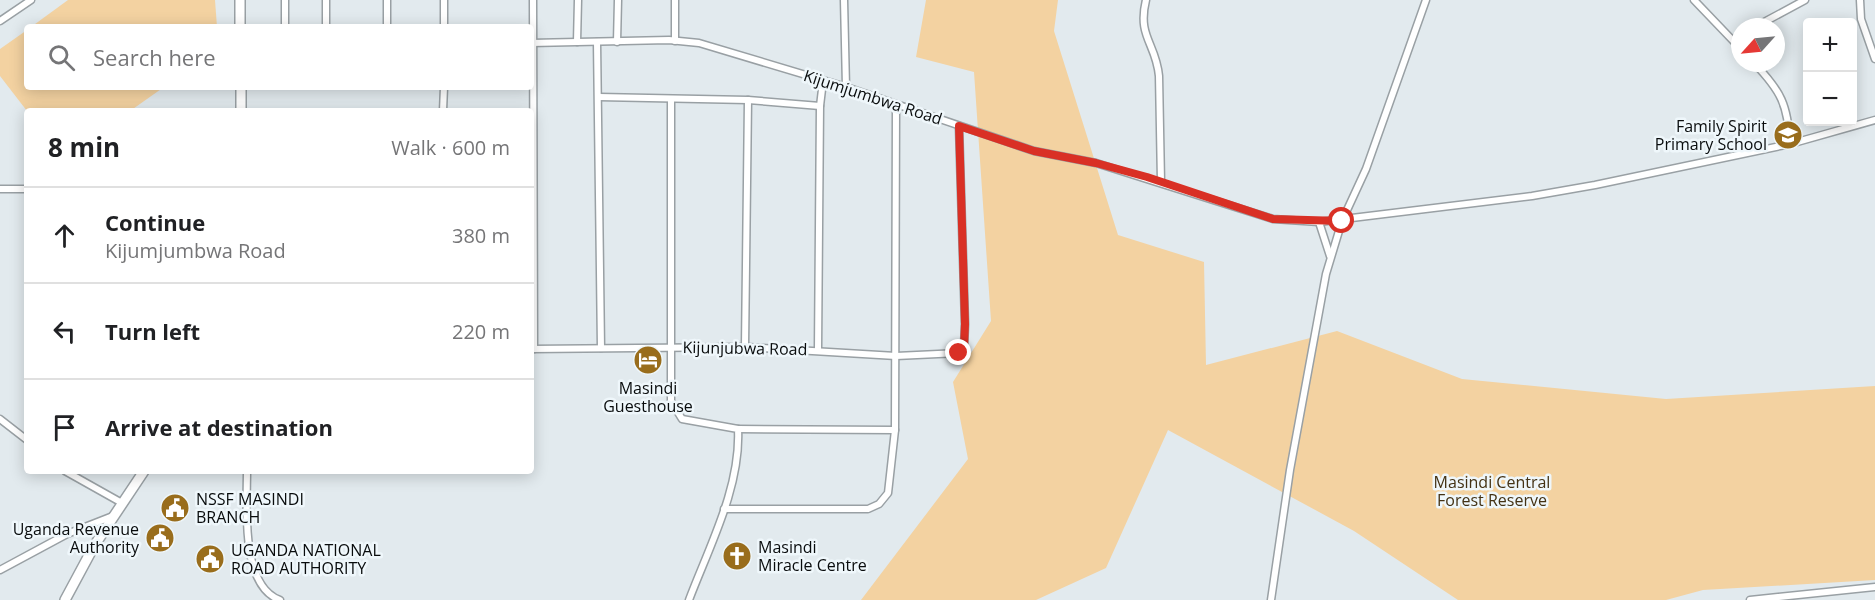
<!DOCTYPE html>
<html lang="en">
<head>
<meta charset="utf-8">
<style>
  body { margin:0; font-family:"Open Sans",sans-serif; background:#f2f2f2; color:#202124 }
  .controls { position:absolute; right:18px; top:18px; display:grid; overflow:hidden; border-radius:6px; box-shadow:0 3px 15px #0003 }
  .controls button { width:54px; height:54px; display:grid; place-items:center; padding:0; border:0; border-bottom:2px solid #e0e0e0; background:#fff; color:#202124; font:30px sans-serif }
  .compass { position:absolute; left:1731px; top:18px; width:54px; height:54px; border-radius:50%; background:#fff; box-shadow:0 3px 15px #0003; rotate:243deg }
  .stop { position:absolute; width:18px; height:18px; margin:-14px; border:4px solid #d93025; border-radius:50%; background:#fff }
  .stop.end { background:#d93025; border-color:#fff; box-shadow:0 2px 6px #0008 }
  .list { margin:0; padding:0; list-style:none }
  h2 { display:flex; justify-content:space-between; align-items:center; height:78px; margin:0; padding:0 24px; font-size:26px }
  h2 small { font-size:20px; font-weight:400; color:#757577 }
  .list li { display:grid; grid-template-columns:39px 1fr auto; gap:18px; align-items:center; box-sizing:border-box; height:96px; padding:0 24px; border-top:2px solid #e0e0e0 }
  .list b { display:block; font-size:22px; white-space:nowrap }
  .list p { margin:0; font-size:20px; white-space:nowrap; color:#757577 }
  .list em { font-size:20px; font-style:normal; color:#757577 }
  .icon { flex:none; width:33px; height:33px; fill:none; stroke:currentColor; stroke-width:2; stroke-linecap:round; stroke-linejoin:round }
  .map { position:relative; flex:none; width:1875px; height:600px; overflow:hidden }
  .search { position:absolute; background:#fff; box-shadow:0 3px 15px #0003; left:24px; top:24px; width:510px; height:66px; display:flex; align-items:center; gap:15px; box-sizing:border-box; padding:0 21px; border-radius:6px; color:#757577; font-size:22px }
  .panel { position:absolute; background:#fff; box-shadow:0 3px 15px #0003; left:24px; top:108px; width:510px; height:366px; border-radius:6px }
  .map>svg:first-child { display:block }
  .green { fill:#f3d2a1 }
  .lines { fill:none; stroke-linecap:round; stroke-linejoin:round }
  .street-casing { stroke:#99a0a4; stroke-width:9 }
  .secondary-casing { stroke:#99a0a4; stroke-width:12 }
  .street { stroke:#fff; stroke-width:6 }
  .secondary { stroke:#fff; stroke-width:9 }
  .route { stroke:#d93025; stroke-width:8 }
  .labels { text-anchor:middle; stroke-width:5; stroke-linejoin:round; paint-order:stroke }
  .street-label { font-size:16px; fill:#090c0d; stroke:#eff7fb }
  .poi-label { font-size:16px; fill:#090c0d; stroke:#eff7fb; text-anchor:start }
  .park-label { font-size:16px; fill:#443214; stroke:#eff7fb }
</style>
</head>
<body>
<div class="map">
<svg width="1875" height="600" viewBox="0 0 1875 600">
  <rect width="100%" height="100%" fill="#e2eaee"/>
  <g class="green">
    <path d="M68,0H215L217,27H31Z"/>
    <path d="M926,0H1058L1054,31L1118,235L1204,262L1206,365L1337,331L1462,379L1666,399L1875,386V580L1703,590L1666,600H1458L1354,531L1168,430L1106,568L1036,600H861L968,459L953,382L991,321L974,72L916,57Z"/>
    <path d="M27,30V87H164L130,111H27L0,76V49Z"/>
  </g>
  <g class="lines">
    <g class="street-casing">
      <g id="street">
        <path d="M387,0V27"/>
        <path d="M533,0L534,349"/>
        <path d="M844,0L846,87"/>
        <path d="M1146,0C1137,37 1156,43 1159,76L1161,182"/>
        <path d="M1694,0L1740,48"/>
        <path d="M1860,0L1861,19L1875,59"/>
        <path d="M0,21L31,0"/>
        <path d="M285,27V0"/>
        <path d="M326,27V0"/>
        <path d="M444,27V0"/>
        <path d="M1755,27L1805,0"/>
        <path d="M675,41V0"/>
        <path d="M577,42L578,0"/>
        <path d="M597,42L601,348"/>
        <path d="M617,42L618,0"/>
        <path d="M531,43L669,40L699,43L846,87L1034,151L1096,163L1273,219L1319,222L1532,196L1595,185L1790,144L1875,120"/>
        <path d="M1754,63C1781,91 1788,105 1790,144"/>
        <path d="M599,97L748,100L820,106"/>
        <path d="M671,99V401L682,419L738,429C741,487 709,547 689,600"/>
        <path d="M443,111L444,87"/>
        <path d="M0,189H27"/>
        <path d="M1319,222L1330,256"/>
        <path d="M745,347L748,100"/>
        <path d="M531,349L745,347L896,356L959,353L964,347L965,324L959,126"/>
        <path d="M818,350L820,106L823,81"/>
        <path d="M0,419L27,440"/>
        <path d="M738,429L895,430"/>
        <path d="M65,471L122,503"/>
        <path d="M247,471C247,504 240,586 280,600"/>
        <path d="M724,509H868L879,504L888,493L895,430L896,105"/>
        <path d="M0,570L67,534L113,516"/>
        <path d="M1271,600L1290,470L1326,274L1342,221L1366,169L1426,0"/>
        <path d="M1750,600L1875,587"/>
      </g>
    </g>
    <g class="secondary-casing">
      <g id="secondary">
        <path d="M240,27V0"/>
        <path d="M241,87V111"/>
        <path d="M65,600L94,546L144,471"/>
      </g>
    </g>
    <use href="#street" class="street"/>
    <use href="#secondary" class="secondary"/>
  </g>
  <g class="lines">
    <path class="route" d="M959,353L964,347L965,324L959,126L1034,151L1096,163L1147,177L1273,219L1342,221"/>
  </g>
  <defs>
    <g id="school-disc" transform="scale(1.5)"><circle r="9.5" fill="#996d1c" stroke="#eff7fb"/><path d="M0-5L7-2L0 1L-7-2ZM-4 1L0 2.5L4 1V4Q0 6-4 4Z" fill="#fff"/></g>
    <g id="hotel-disc" transform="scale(1.5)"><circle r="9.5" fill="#996d1c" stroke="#eff7fb"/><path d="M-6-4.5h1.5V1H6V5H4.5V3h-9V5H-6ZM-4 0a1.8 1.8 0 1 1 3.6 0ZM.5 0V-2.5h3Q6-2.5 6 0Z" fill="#fff"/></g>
    <g id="civic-disc" transform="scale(1.5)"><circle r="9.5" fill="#996d1c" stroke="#eff7fb"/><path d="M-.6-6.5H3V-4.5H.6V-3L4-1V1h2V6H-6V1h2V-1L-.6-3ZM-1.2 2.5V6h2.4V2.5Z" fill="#fff"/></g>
    <g id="church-disc" transform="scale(1.5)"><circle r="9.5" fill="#996d1c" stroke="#eff7fb"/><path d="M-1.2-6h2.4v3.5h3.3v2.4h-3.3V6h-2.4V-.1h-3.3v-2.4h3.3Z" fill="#fff"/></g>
  </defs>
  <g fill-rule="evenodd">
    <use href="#school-disc" x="1788" y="135"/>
    <use href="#hotel-disc" x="648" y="360"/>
    <use href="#civic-disc" x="175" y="508"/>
    <use href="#civic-disc" x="160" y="538"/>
    <use href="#church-disc" x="737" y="556"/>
    <use href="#civic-disc" x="210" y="559"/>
  </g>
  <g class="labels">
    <g class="street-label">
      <text transform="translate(873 97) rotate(18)" y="6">Kijumjumbwa Road</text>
      <text transform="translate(745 348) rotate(1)" y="6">Kijunjubwa Road</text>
    </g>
    <g class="poi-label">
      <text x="1767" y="132" text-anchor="end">Family Spirit<tspan x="1767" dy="18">Primary School</tspan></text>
      <text x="648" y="394" text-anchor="middle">Masindi<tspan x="648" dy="18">Guesthouse</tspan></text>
      <text x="196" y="505">NSSF MASINDI<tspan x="196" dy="18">BRANCH</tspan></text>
      <text x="139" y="535" text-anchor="end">Uganda Revenue<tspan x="139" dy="18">Authority</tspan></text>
      <text x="758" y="553">Masindi<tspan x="758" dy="18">Miracle Centre</tspan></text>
      <text x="231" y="556">UGANDA NATIONAL<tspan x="231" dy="18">ROAD AUTHORITY</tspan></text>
    </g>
    <g class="park-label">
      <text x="1492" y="488">Masindi Central<tspan x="1492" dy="18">Forest Reserve</tspan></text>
    </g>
  </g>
</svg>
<div class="controls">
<button>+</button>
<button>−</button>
</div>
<svg class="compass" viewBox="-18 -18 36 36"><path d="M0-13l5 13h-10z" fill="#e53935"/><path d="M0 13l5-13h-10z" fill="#757577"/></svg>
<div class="stop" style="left:1342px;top:221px"></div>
<div class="stop end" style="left:959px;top:353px"></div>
<div class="search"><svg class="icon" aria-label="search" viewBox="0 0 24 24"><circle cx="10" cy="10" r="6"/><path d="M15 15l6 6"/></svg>Search here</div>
<section class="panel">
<h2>8 min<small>Walk · 600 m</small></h2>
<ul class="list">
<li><svg class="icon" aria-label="ahead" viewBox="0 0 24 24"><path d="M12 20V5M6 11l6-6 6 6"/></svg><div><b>Continue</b><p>Kijumjumbwa Road</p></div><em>380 m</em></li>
<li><svg class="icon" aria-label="left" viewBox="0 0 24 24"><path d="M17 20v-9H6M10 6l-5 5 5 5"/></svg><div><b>Turn left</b></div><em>220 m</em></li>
<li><svg class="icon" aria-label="arrive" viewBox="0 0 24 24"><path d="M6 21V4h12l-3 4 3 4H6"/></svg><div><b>Arrive at destination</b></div></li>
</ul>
</section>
</div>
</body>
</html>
